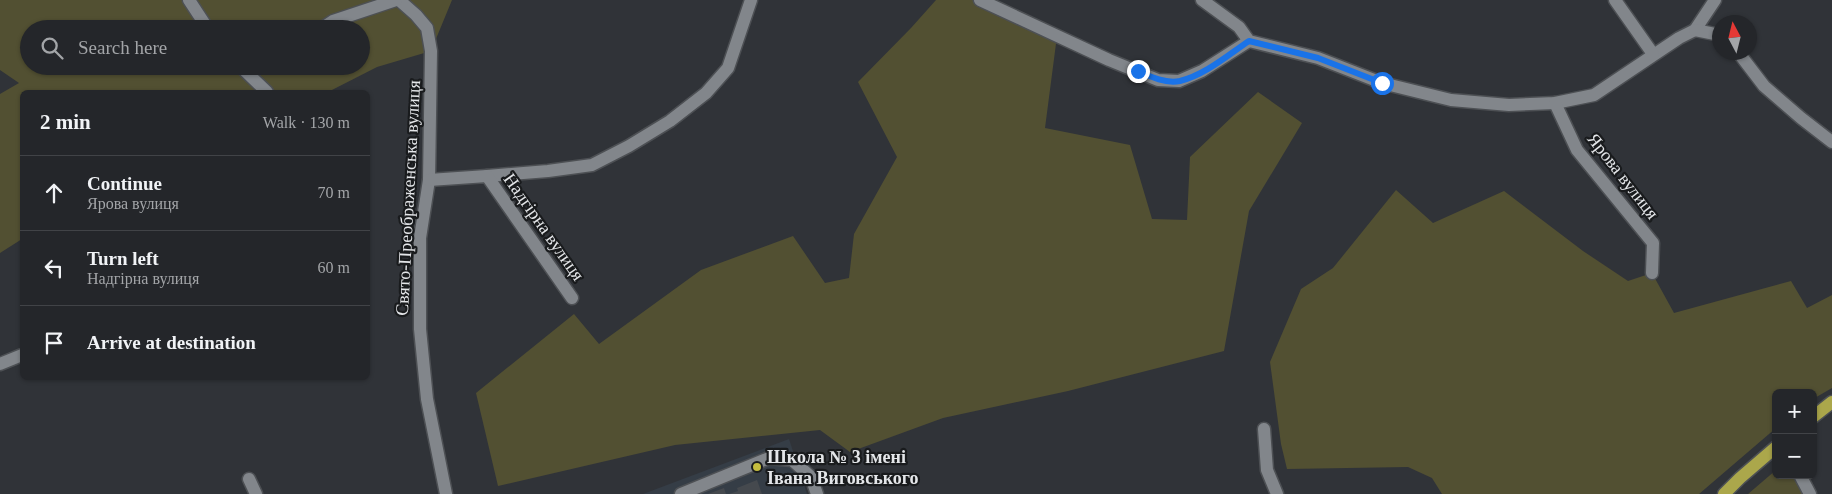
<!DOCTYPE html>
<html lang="en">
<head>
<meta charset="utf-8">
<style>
  body { margin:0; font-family:Georgia,serif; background:#303236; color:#f1f3f6 }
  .controls { position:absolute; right:15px; bottom:15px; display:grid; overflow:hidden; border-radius:8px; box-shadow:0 1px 4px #0004 }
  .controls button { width:45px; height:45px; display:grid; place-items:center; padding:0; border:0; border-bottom:1px solid #414347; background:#24262a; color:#f1f3f6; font:25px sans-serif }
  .compass { position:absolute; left:1712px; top:15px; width:45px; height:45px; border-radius:50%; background:#24262a; box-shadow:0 1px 4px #0004; rotate:353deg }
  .stop { position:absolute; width:15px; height:15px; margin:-11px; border:4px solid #1a73e8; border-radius:50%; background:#fff }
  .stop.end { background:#1a73e8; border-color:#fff; box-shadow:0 1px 5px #0008 }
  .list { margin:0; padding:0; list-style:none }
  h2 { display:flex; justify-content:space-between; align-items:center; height:65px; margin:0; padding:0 20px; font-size:21px }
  h2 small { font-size:16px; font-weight:400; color:#a3a5a8 }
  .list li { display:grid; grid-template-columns:32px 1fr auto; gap:15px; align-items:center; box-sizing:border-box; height:75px; padding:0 20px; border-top:1px solid #414347 }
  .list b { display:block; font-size:19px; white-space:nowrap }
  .list p { margin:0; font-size:16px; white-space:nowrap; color:#a3a5a8 }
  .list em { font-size:16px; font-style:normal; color:#a3a5a8 }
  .icon { flex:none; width:28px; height:28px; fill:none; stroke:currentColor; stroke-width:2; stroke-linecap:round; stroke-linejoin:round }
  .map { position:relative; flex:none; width:1832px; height:494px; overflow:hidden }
  .search { position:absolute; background:#24262a; box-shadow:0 1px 4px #0004; left:20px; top:20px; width:350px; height:55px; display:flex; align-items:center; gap:12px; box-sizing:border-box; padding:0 18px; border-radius:28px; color:#a3a5a8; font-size:19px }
  .panel { position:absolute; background:#24262a; box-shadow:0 1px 4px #0004; left:20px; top:90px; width:350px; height:290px; border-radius:8px }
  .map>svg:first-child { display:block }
  .built { fill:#353d46 }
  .green { fill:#525032; fill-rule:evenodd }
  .building { fill:#45494e }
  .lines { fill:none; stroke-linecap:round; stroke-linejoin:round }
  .minor-casing { stroke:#4d5054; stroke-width:15 }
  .major-casing { stroke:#4d5054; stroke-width:15 }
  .minor { stroke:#82868b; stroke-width:12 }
  .major { stroke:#aba74b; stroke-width:12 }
  .route { stroke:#1a73e8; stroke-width:6 }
  .poi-dot { fill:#c4bc3e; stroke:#191b1d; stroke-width:2 }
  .labels { text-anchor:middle; stroke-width:4.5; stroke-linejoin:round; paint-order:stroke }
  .street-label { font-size:18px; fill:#e4e6e9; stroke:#191b1d }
  .poi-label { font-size:18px; font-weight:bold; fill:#e4e6e9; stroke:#191b1d; text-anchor:start }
</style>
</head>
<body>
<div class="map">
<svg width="1832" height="494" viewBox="0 0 1832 494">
  <rect width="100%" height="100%" fill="#303338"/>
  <path class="built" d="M789,439L807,494H643Z"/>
  <g class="green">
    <path d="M0,0H452L431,51L377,67L328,92H267L263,89L258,92H22V239L0,253V94L19,83L0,70ZM29,29H361V66H29Z"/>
    <path d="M936,0H981L1057,36L1045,128L1130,145L1152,219L1187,220L1190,157L1258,92L1302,123L1249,211L1224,351L1068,391L943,418L850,452L820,430L675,445L498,486L476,393L574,314L599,344L701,270L793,236L825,283L849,278L854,234L897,157L858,82L911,28Z"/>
    <path d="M1396,190L1433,223L1504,191L1583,251L1628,281L1652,273L1674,313L1791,281L1807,308L1832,295V388L1813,399V393H1776V428L1699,494H1442L1432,478L1408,467L1287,469L1281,444L1270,362L1301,289L1333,268Z"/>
    <path d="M1776,470V475H1801L1812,494H1748Z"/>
  </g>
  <g class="building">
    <path d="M757,480L762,494H729L738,491L737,488Z"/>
    <path d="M724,488L726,494H708Z"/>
  </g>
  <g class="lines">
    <g class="minor-casing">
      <g id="minor">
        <path d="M189,0L208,29"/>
        <path d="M399,0L416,15L427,28L431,51L429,180L420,238V329L427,399L446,494"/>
        <path d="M980,0L1109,60L1158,80L1179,81L1202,71L1249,41"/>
        <path d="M1202,0L1239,27L1249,41L1318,58L1382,83L1451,100L1509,105L1555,103L1594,95L1679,38L1695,30"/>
        <path d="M1615,0L1653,54"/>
        <path d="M321,29L333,21L396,0"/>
        <path d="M1695,30L1715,0"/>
        <path d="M1695,30L1720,35"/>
        <path d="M1738,52L1764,86L1801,118L1832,142"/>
        <path d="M240,66L267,92"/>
        <path d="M1555,103L1577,150L1653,243L1652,273"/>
        <path d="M487,176L548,171L592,165L629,146L670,121L706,93L728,68L751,0"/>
        <path d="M429,180L487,176L572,298"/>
        <path d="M0,364L22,355"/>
        <path d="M1264,429L1267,470L1277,494"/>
        <path d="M1800,475L1810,494"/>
        <path d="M249,479L256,494"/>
        <path d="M681,494L769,458L792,460L811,477L817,494"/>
      </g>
    </g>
    <g class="major-casing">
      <g id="major">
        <path d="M1813,417L1832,402"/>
        <path d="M1724,494L1740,478L1776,447"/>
      </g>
    </g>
    <use href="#minor" class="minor"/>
    <use href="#major" class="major"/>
  </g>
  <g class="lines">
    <path class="route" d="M1138,71C1151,77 1166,84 1180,81C1205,75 1228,55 1249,41L1318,58L1382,83"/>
  </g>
  <circle class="poi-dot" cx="757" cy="467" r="5"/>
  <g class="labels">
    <g class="street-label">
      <text transform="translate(1623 176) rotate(52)" y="6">Ярова вулиця</text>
      <text transform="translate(408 198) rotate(-87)" y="6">Свято-Преображенська вулиця</text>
      <text transform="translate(544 227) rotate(55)" y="6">Надгірна вулиця</text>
    </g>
    <g class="poi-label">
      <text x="767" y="463">Школа № 3 імені<tspan x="767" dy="21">Івана Виговського</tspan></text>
    </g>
  </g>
</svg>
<div class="controls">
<button>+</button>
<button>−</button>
</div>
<svg class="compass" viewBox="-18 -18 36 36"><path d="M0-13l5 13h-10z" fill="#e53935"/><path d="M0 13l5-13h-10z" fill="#a3a5a8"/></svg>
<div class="stop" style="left:1382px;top:83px"></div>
<div class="stop end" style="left:1138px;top:71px"></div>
<div class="search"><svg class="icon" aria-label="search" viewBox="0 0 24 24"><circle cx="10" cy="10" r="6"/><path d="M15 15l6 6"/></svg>Search here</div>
<section class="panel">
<h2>2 min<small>Walk · 130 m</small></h2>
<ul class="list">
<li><svg class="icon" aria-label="ahead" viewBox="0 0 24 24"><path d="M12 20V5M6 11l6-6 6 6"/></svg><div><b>Continue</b><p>Ярова вулиця</p></div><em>70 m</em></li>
<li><svg class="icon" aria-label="left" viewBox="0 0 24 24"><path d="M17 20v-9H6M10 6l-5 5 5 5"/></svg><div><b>Turn left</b><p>Надгірна вулиця</p></div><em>60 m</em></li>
<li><svg class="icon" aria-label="arrive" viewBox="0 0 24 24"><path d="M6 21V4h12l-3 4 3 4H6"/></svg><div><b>Arrive at destination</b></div></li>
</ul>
</section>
</div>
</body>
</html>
